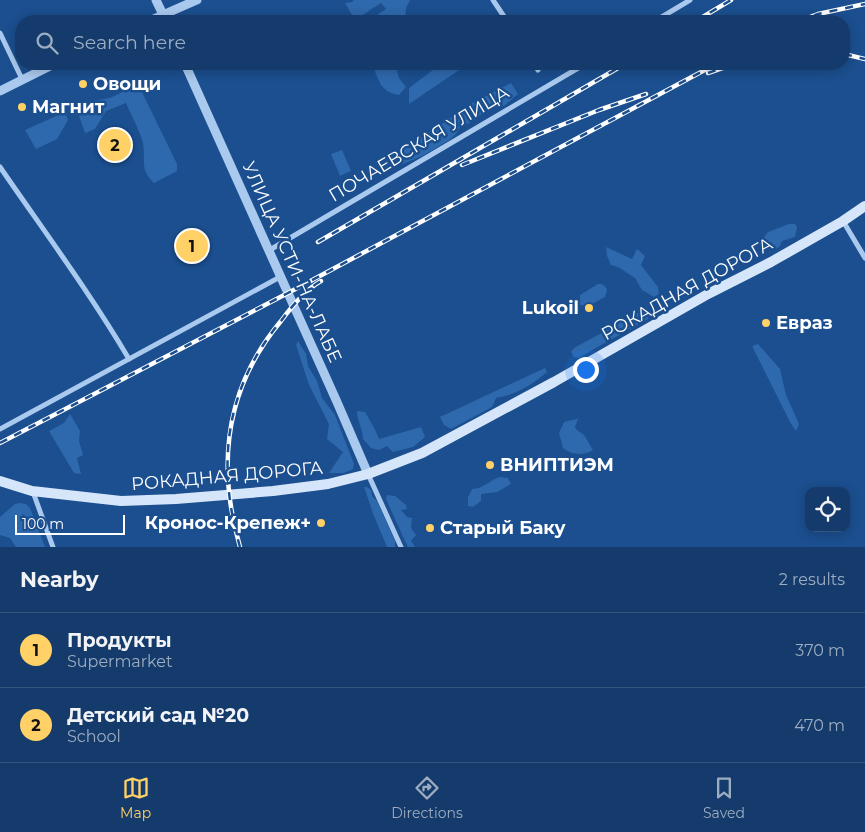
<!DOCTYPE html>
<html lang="en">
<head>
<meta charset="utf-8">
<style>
  body { margin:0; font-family:Montserrat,sans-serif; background:#214673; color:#f1f3f6 }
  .controls { position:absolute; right:15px; bottom:15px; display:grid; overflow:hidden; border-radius:10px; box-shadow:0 2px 12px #0003 }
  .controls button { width:45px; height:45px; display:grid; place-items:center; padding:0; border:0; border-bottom:1px solid #33557e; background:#143b6b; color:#f1f3f6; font:25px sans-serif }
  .scale { position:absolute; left:15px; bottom:12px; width:110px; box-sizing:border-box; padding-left:5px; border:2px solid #fff; border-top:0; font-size:14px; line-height:18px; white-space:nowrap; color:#fff; -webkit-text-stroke:4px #1b4f8f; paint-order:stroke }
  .you { position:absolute; left:585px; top:369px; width:18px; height:18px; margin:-12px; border:4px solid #fff; border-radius:50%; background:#1a73e8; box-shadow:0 0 0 8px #1a73e833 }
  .badge { display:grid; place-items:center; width:32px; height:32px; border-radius:50%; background:#ffd166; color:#111; font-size:16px; font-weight:700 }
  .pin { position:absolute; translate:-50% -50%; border:2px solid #fff; box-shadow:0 1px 5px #0006 }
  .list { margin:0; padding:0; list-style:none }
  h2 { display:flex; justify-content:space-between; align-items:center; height:65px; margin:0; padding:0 20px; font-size:21px }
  h2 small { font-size:16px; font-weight:400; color:#9dadc1 }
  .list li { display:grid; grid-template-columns:32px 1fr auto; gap:15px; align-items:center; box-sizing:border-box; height:75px; padding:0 20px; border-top:1px solid #33557e }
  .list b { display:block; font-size:19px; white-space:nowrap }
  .list p { margin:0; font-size:16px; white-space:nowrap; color:#9dadc1 }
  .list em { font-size:16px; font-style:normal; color:#9dadc1 }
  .icon { flex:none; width:28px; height:28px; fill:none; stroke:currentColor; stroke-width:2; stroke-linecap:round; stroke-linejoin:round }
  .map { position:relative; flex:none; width:865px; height:547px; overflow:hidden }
  .search { position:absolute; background:#143b6b; box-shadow:0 2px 12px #0003; left:15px; right:15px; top:15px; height:55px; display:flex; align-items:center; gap:12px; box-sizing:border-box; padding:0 18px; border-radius:20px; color:#9dadc1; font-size:19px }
  .sheet { height:215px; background:#143b6b }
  nav { display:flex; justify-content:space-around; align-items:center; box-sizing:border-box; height:70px; border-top:1px solid #33557e; background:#143b6b; font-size:14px; color:#9dadc1 }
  nav a { display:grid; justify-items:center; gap:2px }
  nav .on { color:#ffd166 }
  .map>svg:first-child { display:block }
  .green { fill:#2e69ad }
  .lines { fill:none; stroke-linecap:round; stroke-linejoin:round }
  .minor { stroke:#a9c9ee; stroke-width:5 }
  .tertiary { stroke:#a9c9ee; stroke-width:9 }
  .secondary { stroke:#d6e6fa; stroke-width:10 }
  .rail-casing { stroke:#fff; stroke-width:4.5 }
  .rail { stroke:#1b4f8f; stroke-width:2.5; stroke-dasharray:8; stroke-linecap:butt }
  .poi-dot { fill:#ffd166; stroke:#1b4f8f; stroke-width:2 }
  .labels { text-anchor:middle; stroke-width:5; stroke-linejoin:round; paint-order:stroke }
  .poi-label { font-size:18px; font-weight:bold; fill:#fff; stroke:#1b4f8f; text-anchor:start }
  .street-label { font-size:18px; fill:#fff; stroke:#1b4f8f }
</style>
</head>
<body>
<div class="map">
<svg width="865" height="547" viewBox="0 0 865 547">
  <rect width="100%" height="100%" fill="#1b4f8f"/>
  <g class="green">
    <path d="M354,0H410L406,8L405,21H368L386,9L381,3L355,20L345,3L352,2Z"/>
    <path d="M372,64H395L399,78L406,87L399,95C380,92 379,80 372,64Z"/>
    <path d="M441,64H468L409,104V88Z"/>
    <path d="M511,83L518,94L504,106L486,110L474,121L460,127L456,134L448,141L422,156L398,166L389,165V159L452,117L467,106Z"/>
    <path d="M135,86L140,88L177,164V171L154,183C139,169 146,161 143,143C140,131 131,115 126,103L106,111L95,129L85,133L79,116L87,102L110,98Z"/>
    <path d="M65,112L68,120L57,139L36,149L25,130Z"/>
    <path d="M342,150L351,171L340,176L331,154Z"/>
    <path d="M789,224H795L797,227L795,237L782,241L780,246L776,249L773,248L768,242L764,243L762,240L768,232Z"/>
    <path d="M606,247L632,259L637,249L645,256L641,265L658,287L659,294L654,297L642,290L635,278L618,267L611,265L607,256Z"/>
    <path d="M598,284C603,284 605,285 607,290L605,297L590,305H580V295Z"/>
    <path d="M642,311L647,312L648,319L578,358L574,357L571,352L574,348Z"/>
    <path d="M298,341L306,354L308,366L317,381L322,398L335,415L354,464L353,469L344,473H329L343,452L327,439L329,424L309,385L296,345Z"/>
    <path d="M758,344L780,369L786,395L799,424L796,431L790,422L752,346Z"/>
    <path d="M545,368L547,372C532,385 515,395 496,398L492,407L451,429L444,425L440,417Z"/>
    <path d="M357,411L365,412C370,421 376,430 379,439L421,427L425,437L413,447L393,452L387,446L379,450L371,448L363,439C363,429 357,421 357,411Z"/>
    <path d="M70,414L80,431L79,441L83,455L77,458L81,474L74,473L49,431L64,423Z"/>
    <path d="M581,418L578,419L575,427L577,430L584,435L593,450C584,456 571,455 563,448L559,433L564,422Z"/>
    <path d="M499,477L508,478L511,484L497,492L481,494V501L473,507L468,506V497L472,489C485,488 487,482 499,477Z"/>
    <path d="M364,487H367L371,490L372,496L377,501L395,541V547H387L374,516Z"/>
    <path d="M387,495L395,496L406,505L407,509L401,510L407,517L412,518L411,528L416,535L411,541L415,547H408L405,541L386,499Z"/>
    <path d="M20,503L26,504L30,508L45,547H16L10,538L0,535V517L15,504Z"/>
  </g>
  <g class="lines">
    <g class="minor">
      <path d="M493,0L507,21"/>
      <path d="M655,21L690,0"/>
      <path d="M0,33L22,79"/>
      <path d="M534,64L538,70"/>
      <path d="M0,167C44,231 90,293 129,359"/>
      <path d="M843,221L865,258"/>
      <path d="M268,251L585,64"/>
      <path d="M0,429L280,277"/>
      <path d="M368,474L401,547"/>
      <path d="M33,492L53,547"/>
    </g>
    <g class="tertiary">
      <path d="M156,0L166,21"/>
      <path d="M149,21L197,0"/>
      <path d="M185,64L337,402L368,474"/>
      <path d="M0,91L54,64"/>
    </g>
    <path class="secondary" d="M0,481L32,491L121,501L176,499L273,491L328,484L368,474L422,453L554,382L708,294L771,262L843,221L865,206"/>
    <g class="rail-casing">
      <g id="rail">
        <path d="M696,21L731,0"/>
        <path d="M799,21L818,14L865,4"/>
        <path d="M844,54L865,59"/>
        <path d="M708,73L734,64"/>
        <path d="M462,165L599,110L646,94"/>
        <path d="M318,242L625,64"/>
        <path d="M0,443L288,293L716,64"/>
        <path d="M240,547C216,464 225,388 281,321C292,306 305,290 321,281"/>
      </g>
    </g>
    <use href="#rail" class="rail"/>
  </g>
  <g class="poi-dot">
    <circle cx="83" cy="84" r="5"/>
    <circle cx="22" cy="107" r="5"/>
    <circle cx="589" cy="308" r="5"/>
    <circle cx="766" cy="323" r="5"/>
    <circle cx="490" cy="465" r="5"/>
    <circle cx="321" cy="523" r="5"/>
    <circle cx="430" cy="528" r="5"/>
  </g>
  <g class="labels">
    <g class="poi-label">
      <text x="93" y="90">Овощи</text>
      <text x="32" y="113">Магнит</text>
      <text x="579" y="314" text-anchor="end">Lukoil</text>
      <text x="776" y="329">Евраз</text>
      <text x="500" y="471">ВНИПТИЭМ</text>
      <text x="311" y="529" text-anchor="end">Кронос-Крепеж+</text>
      <text x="440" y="534">Старый Баку</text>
    </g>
    <g class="street-label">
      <text transform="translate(419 144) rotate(-31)" y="6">ПОЧАЕВСКАЯ УЛИЦА</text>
      <text transform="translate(292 262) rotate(66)" y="6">УЛИЦА УСТИ-НА-ЛАБЕ</text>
      <text transform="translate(687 289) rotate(-29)" y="6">РОКАДНАЯ ДОРОГА</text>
      <text transform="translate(227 476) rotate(-5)" y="6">РОКАДНАЯ ДОРОГА</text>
    </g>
  </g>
</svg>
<div class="controls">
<button><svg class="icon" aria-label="locate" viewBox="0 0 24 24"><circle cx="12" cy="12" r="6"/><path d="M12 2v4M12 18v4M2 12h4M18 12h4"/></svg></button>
</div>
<div class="scale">100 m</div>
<div class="you"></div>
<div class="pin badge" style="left:192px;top:246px">1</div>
<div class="pin badge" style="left:115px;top:145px">2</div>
<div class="search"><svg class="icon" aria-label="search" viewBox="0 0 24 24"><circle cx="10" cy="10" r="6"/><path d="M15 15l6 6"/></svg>Search here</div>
</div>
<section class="sheet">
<h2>Nearby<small>2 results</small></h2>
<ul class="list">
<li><span class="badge">1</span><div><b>Продукты</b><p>Supermarket</p></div><em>370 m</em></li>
<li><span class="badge">2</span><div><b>Детский сад №20</b><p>School</p></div><em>470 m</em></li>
</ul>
</section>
<nav>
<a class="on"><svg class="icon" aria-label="map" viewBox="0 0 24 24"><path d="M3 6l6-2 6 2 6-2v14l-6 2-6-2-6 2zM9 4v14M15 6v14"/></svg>Map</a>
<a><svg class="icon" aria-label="directions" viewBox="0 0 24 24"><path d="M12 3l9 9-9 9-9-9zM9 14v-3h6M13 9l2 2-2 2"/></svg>Directions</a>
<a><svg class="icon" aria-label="saved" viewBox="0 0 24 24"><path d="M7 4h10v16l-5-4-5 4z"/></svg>Saved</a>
</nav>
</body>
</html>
